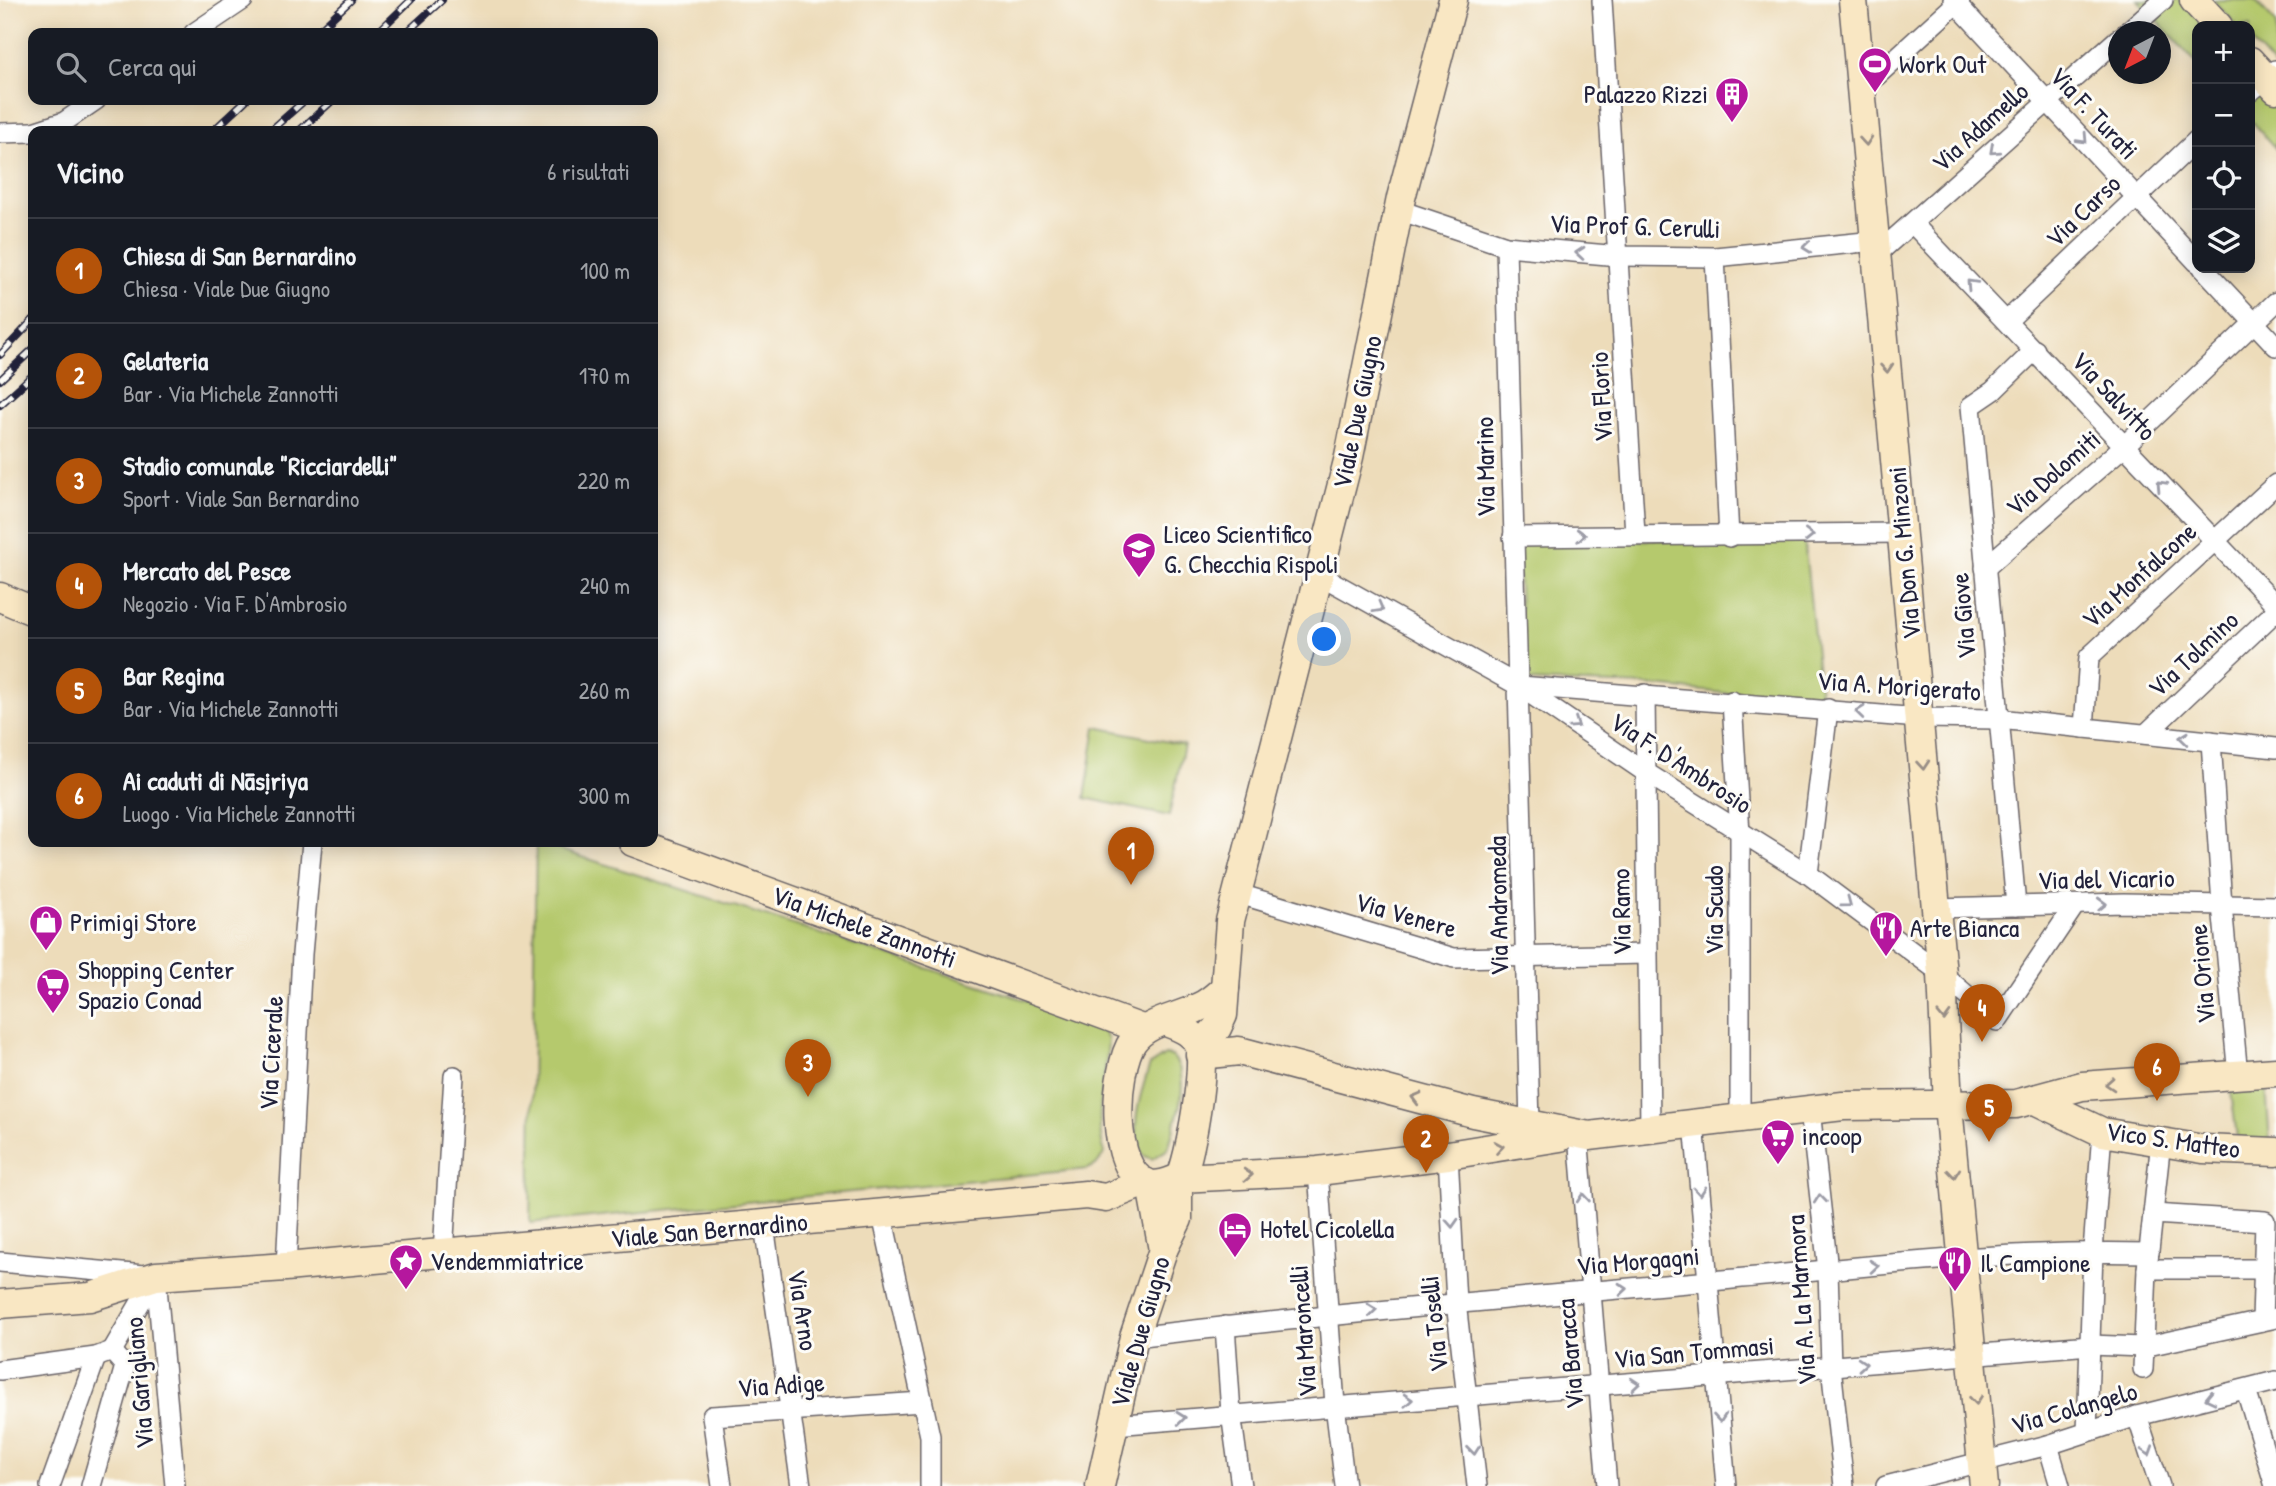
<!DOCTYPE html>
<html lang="it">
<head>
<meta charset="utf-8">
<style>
  body { margin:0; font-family:"Patrick Hand",sans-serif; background:#242831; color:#f1f3f6 }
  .controls { position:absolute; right:21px; top:21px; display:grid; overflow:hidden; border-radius:14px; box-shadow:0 4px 18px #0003 }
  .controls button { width:63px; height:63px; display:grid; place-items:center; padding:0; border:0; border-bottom:2px solid #363941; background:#171b24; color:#f1f3f6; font:35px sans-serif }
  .compass { position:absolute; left:2108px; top:21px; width:63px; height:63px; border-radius:50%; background:#171b24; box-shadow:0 4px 18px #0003; rotate:222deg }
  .you { position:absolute; left:1325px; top:640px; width:24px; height:24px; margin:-18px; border:5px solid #fff; border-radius:50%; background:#1a73e8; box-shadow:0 0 0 10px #1a73e833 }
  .badge { display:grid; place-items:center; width:46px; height:46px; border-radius:50%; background:#b45309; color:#fff; font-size:23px; font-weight:700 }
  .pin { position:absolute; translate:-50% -58px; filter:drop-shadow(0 2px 4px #0008) }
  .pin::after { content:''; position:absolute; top:37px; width:24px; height:21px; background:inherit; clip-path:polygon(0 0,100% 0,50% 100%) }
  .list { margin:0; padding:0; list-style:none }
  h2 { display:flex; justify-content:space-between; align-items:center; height:91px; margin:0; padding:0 28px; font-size:30px }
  h2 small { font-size:23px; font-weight:400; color:#9ea1a6 }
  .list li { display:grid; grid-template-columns:46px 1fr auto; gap:21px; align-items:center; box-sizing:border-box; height:105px; padding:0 28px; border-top:2px solid #363941 }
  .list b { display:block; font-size:26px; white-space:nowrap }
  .list p { margin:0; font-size:23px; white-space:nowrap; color:#9ea1a6 }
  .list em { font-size:23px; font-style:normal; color:#9ea1a6 }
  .icon { flex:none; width:38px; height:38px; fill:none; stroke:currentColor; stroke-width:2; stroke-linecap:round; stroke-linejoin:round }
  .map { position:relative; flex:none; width:2276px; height:1486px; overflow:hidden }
  .search { position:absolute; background:#171b24; box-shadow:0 4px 18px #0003; left:28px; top:28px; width:630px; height:77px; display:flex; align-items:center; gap:18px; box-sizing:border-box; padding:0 24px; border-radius:14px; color:#9ea1a6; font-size:26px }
  .panel { position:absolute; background:#171b24; box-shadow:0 4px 18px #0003; left:28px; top:126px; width:630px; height:721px; border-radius:14px }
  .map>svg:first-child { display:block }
  .green { fill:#b5c96d; stroke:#6c7654; stroke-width:2 }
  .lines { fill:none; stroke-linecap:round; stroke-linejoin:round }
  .street-casing { stroke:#696367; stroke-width:22 }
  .secondary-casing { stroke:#696367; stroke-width:31 }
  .street { stroke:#fff; stroke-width:19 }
  .secondary { stroke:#f9e7c3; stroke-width:28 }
  .rail-casing { stroke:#22223b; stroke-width:8 }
  .rail { stroke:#fdfcf7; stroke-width:5; stroke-dasharray:16; stroke-linecap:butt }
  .oneway { stroke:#9c9ca7 }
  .oneway2 { stroke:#988e86 }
  .labels { text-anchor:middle; stroke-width:6; stroke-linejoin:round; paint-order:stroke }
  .poi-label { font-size:26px; fill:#22223b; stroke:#fdfcf7; text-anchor:start }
  .street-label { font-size:26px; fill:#22223b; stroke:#fdfcf7 }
</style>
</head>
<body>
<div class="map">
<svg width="2276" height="1486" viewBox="0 0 2276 1486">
  <rect width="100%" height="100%" fill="#fdfcf7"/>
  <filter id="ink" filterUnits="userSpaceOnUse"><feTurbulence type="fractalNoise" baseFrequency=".0143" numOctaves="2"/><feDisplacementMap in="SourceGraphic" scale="14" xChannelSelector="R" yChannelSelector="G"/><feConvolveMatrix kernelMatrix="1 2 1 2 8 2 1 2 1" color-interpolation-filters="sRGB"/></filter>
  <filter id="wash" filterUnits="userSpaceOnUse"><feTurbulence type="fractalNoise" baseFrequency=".00686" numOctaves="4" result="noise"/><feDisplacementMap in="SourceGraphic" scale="28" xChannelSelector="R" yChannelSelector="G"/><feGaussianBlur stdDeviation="1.57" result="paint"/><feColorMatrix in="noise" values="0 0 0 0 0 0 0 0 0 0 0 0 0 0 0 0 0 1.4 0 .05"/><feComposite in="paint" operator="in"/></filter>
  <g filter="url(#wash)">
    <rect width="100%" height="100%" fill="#eddcba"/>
    <g class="green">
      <path d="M2138,0H2180L2205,26H2197V64Z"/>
      <path d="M2213,0H2255L2276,23V69L2250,40V26H2237Z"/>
      <path d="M2250,75L2276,103V149L2250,120Z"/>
      <path d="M1804,539L1821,703L1646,685L1523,681L1517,541Z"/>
      <path d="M1096,727L1184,745L1169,816L1085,798Z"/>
      <path d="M536,842L1097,1023L1108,1039C1107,1078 1092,1115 1105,1153L1096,1165L1088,1169L530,1223Z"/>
      <path d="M1165,1055L1172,1056C1193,1078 1175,1123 1168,1149L1152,1159L1144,1156C1127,1133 1141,1091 1150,1065Z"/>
      <path d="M2230,1084L2266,1086L2270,1144L2237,1138Z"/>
    </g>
  </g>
  <g filter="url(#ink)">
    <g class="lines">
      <g class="street-casing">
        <g id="street">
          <path d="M1602,0L1635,534"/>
          <path d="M1953,0L2197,262"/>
          <path d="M2127,32L2163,0"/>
          <path d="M194,33L243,0"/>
          <path d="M1861,90L1960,0"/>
          <path d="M2250,92L2275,70"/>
          <path d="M36,131L64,122L96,100"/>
          <path d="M0,133L33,132"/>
          <path d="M1399,210L1506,246L1619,256L1715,257L1875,241"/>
          <path d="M1913,224L2276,605"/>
          <path d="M1506,246L1530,1124"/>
          <path d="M1877,254L2118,39"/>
          <path d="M1715,257L1729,537"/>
          <path d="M2203,268L2276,346"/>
          <path d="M2007,321L2197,140"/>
          <path d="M1513,537L1902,533"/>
          <path d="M1985,568L2124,446L2276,302"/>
          <path d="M1320,575L1519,686L1645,772L1808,874L1942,974L1997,1021L2075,905"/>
          <path d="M1520,686L1919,718L1999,719L2276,748"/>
          <path d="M1645,694L1650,1129"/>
          <path d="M1732,701L1740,834V1118"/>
          <path d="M2084,728L2089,657L2276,484"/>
          <path d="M2146,734L2276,611"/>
          <path d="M2211,741L2222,905L2238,1076"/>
          <path d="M1808,874L1828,709"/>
          <path d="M1239,894L1454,958L1647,954"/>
          <path d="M2016,906L1971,406L1993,391L2035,350"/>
          <path d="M1936,908L2124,903L2276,906"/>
          <path d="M1810,1110L1828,1270L1831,1366L1844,1486"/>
          <path d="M1694,1123L1726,1486"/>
          <path d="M1578,1134L1607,1486"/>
          <path d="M1448,1155L1456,1302L1477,1486"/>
          <path d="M1318,1171L1335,1405L1345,1486"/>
          <path d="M2153,1214L2265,1221L2262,1321"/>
          <path d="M882,1215L930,1436V1486"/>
          <path d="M764,1225L801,1486"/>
          <path d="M443,1253L454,1076"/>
          <path d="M0,1262L144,1275"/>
          <path d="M286,1267L302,954L312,842"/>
          <path d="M2147,1269H2264"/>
          <path d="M156,1276L175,1486"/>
          <path d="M1225,1326L1231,1413L1241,1486"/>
          <path d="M1134,1337C1330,1314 1526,1297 1722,1280C1864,1267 2006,1249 2149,1253"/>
          <path d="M112,1351L156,1276"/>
          <path d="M2143,1369L2147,1269L2161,1141"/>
          <path d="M0,1370L96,1357L112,1351L125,1366L91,1486"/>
          <path d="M2246,1390L2275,1486"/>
          <path d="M2137,1416L2160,1486"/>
          <path d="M1114,1425L2090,1345L2143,1347L2276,1318"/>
          <path d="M2087,1432L2093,1251L2102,1132"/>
          <path d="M2048,1445L2060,1486"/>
          <path d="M50,1486L96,1357"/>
          <path d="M722,1486L712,1416L922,1402"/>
          <path d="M1886,1486L2048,1445L2137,1416L2276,1381"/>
        </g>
      </g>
      <g class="secondary-casing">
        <g id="secondary">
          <path d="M1853,0L1942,974L1948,1106L1984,1486"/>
          <path d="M2194,0L2218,26"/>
          <path d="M2250,61L2276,89"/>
          <path d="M0,597L33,611"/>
          <path d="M633,842L1142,1029"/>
          <path d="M1164,1021C1178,1027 1192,1030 1199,1045C1207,1061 1190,1160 1180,1178C1170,1181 1160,1187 1149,1184C1108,1172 1114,1068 1133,1041C1148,1021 1178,1018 1199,1007C1209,1003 1217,995 1225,988"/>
          <path d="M1200,1046L1217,1028L1223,1015L1230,921L1349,457L1401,198L1453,0"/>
          <path d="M1200,1055L1239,1051L1473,1113L1589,1136L1843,1106L2016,1104L2082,1086L2276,1072"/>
          <path d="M2035,1100L2102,1132L2203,1149L2276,1152"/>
          <path d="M1180,1178L1318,1171L1448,1155L1560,1137"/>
          <path d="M1151,1185L1163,1250"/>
          <path d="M0,1304L90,1297L156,1276L286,1267L1086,1195L1106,1198L1145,1182"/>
          <path d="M1100,1486L1134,1337L1163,1250L1178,1219V1179"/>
        </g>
      </g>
      <use href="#street" class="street"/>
      <use href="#secondary" class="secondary"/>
      <g class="rail-casing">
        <g id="rail">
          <path d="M316,33L351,0"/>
          <path d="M377,33L411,0"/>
          <path d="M406,33L442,0"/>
          <path d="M213,131L246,100"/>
          <path d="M270,131L305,100"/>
          <path d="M299,131L333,100"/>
          <path d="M0,355L33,320"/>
          <path d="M0,380L33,349"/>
          <path d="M0,405L33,375"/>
        </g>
      </g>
      <use href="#rail" class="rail"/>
    </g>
    <defs><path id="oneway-chevron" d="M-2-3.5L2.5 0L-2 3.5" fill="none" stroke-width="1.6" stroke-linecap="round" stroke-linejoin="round" transform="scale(1.75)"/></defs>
    <g class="oneway">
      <use href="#oneway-chevron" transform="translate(2083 139) rotate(47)"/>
      <use href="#oneway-chevron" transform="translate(1994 150) rotate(138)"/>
      <use href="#oneway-chevron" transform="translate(1807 247) rotate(174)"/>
      <use href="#oneway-chevron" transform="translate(1580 253) rotate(-175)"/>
      <use href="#oneway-chevron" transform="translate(1971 284) rotate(-134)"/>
      <use href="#oneway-chevron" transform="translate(2161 485) rotate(-133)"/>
      <use href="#oneway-chevron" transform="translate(1581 535) rotate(-2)"/>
      <use href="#oneway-chevron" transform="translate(1809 535) rotate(-1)"/>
      <use href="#oneway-chevron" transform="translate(1379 608) rotate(29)"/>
      <use href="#oneway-chevron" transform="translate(1860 712) rotate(-174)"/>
      <use href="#oneway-chevron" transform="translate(1575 724) rotate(34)"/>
      <use href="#oneway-chevron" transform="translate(2184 738) rotate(-174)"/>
      <use href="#oneway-chevron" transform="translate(1847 903) rotate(37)"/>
      <use href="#oneway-chevron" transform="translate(2102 904) rotate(-2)"/>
      <use href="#oneway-chevron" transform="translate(1700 1191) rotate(85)"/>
      <use href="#oneway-chevron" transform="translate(1583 1198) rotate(-95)"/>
      <use href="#oneway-chevron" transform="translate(1820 1199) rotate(-96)"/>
      <use href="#oneway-chevron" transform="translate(1452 1223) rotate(87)"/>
      <use href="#oneway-chevron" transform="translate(1874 1266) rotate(-5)"/>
      <use href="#oneway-chevron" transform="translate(1623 1289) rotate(-5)"/>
      <use href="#oneway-chevron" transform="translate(1372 1310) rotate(-6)"/>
      <use href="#oneway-chevron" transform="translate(1862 1364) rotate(-4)"/>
      <use href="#oneway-chevron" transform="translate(1635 1384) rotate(-5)"/>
      <use href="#oneway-chevron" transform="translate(2210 1398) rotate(167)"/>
      <use href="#oneway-chevron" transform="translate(1408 1400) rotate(-3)"/>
      <use href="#oneway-chevron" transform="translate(1181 1418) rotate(-6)"/>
      <use href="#oneway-chevron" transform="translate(1720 1418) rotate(85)"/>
      <use href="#oneway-chevron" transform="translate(1474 1450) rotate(84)"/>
      <use href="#oneway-chevron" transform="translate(2148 1451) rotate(72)"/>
    </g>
    <g class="oneway2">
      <use href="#oneway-chevron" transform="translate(1866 141) rotate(85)"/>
      <use href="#oneway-chevron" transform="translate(1887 368) rotate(85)"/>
      <use href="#oneway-chevron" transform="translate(1923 765) rotate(85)"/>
      <use href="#oneway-chevron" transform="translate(1944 1016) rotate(88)"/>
      <use href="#oneway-chevron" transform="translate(2110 1084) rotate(176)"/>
      <use href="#oneway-chevron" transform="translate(1416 1098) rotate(-165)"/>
      <use href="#oneway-chevron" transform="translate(1499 1147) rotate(-9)"/>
      <use href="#oneway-chevron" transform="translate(1954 1173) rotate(84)"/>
      <use href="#oneway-chevron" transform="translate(1248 1175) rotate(-3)"/>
      <use href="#oneway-chevron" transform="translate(1976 1400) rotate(84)"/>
    </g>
  </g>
  <defs>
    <g id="stadium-pin" transform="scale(1.75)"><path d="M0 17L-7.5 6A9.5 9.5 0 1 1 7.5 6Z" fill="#b5179e" stroke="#fdfcf7"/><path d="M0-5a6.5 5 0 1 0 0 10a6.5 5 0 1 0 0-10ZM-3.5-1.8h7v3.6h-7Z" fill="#fff"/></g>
    <g id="building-pin" transform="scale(1.75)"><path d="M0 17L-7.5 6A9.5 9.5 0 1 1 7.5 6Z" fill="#b5179e" stroke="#fdfcf7"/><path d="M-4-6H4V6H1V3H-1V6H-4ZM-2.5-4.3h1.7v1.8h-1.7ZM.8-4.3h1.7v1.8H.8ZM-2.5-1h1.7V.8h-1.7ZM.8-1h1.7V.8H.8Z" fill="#fff"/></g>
    <g id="school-pin" transform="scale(1.75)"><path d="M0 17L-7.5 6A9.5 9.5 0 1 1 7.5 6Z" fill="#b5179e" stroke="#fdfcf7"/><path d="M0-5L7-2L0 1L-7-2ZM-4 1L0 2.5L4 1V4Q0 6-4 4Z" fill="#fff"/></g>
    <g id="shop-pin" transform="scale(1.75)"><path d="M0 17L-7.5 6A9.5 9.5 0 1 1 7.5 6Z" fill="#b5179e" stroke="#fdfcf7"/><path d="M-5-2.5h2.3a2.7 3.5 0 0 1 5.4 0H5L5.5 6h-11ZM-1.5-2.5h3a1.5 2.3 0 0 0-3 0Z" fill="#fff"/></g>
    <g id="restaurant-pin" transform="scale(1.75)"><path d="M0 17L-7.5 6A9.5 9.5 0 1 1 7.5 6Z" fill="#b5179e" stroke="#fdfcf7"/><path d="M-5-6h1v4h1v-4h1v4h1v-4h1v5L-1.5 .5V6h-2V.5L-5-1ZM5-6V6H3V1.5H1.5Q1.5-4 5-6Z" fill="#fff"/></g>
    <g id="supermarket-pin" transform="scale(1.75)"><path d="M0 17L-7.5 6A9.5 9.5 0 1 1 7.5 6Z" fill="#b5179e" stroke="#fdfcf7"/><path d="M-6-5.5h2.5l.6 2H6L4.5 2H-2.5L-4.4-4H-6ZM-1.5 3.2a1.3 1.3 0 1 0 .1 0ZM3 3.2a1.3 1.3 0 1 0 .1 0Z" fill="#fff"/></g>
    <g id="hotel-pin" transform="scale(1.75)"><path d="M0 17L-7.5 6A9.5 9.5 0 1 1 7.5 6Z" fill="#b5179e" stroke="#fdfcf7"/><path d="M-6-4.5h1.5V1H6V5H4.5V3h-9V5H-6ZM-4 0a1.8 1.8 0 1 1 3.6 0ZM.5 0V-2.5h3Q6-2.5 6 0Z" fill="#fff"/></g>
    <g id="sight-pin" transform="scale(1.75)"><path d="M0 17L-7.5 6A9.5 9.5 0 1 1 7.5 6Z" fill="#b5179e" stroke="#fdfcf7"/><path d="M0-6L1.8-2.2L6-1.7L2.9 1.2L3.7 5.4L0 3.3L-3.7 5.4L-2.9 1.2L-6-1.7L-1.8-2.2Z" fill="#fff"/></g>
  </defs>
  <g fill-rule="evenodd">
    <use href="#stadium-pin" x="1875" y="64"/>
    <use href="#building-pin" x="1732" y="94"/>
    <use href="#school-pin" x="1139" y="549"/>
    <use href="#shop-pin" x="46" y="922"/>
    <use href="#restaurant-pin" x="1886" y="928"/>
    <use href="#supermarket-pin" x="53" y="985"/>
    <use href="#supermarket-pin" x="1778" y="1136"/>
    <use href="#hotel-pin" x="1235" y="1229"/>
    <use href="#sight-pin" x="406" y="1261"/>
    <use href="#restaurant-pin" x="1955" y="1263"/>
  </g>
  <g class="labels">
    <g class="poi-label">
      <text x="1899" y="73">Work Out</text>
      <text x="1708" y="103" text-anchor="end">Palazzo Rizzi</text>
      <text x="1164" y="543">Liceo Scientifico<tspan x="1164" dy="30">G. Checchia Rispoli</tspan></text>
      <text x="70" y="931">Primigi Store</text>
      <text x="1910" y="937">Arte Bianca</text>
      <text x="78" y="979">Shopping Center<tspan x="78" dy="30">Spazio Conad</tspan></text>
      <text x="1802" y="1145">incoop</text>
      <text x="1260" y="1238">Hotel Cicolella</text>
      <text x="430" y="1270">Vendemmiatrice</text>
      <text x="1980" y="1272">Il Campione</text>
    </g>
    <g class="street-label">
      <text transform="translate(2094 113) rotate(47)" y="9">Via F. Turati</text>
      <text transform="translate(1980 127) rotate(-42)" y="9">Via Adamello</text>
      <text transform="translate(2083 211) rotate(-44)" y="9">Via Carso</text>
      <text transform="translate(1635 226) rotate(2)" y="9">Via Prof G. Cerulli</text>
      <text transform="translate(2114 396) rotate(47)" y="9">Via Salvitto</text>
      <text transform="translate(1601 397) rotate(-93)" y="9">Via Florio</text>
      <text transform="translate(1357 412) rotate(-78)" y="9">Viale Due Giugno</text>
      <text transform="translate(1485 467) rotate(-91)" y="9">Via Marino</text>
      <text transform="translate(2053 473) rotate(-41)" y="9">Via Dolomiti</text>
      <text transform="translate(1904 553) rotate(-95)" y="9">Via Don G. Minzoni</text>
      <text transform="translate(2139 575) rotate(-42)" y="9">Via Monfalcone</text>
      <text transform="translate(1963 616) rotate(-95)" y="9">Via Giove</text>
      <text transform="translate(2193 654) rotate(-43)" y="9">Via Tolmino</text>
      <text transform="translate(1899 686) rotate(4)" y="9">Via A. Morigerato</text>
      <text transform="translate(1681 763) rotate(33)" y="9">Via F. D'Ambrosio</text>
      <text transform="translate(2106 879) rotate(-1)" y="9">Via del Vicario</text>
      <text transform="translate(1498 906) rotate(-91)" y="9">Via Andromeda</text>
      <text transform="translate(1714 910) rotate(-90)" y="9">Via Scudo</text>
      <text transform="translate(1621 912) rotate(-91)" y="9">Via Ramo</text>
      <text transform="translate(1406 915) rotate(16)" y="9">Via Venere</text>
      <text transform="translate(864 927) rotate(20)" y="9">Via Michele Zannotti</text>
      <text transform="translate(2202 974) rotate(-95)" y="9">Via Orione</text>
      <text transform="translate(271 1053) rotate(-87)" y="9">Via Cicerale</text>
      <text transform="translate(2173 1140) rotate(8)" y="9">Vico S. Matteo</text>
      <text transform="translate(709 1230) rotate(-5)" y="9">Viale San Bernardino</text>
      <text transform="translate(1638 1261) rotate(-5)" y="9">Via Morgagni</text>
      <text transform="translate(1801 1300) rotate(-94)" y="9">Via A. La Marmora</text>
      <text transform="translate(803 1310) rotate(81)" y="9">Via Arno</text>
      <text transform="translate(1434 1324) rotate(-96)" y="9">Via Toselli</text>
      <text transform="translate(1303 1331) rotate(-94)" y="9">Via Maroncelli</text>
      <text transform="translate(1140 1332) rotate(-74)" y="9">Viale Due Giugno</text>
      <text transform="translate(1694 1352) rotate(-5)" y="9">Via San Tommasi</text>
      <text transform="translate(1570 1354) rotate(-95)" y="9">Via Baracca</text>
      <text transform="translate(139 1383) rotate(-95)" y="9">Via Garigliano</text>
      <text transform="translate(781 1385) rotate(-4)" y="9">Via Adige</text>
      <text transform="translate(2074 1408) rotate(-16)" y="9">Via Colangelo</text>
    </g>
  </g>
</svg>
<div class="controls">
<button>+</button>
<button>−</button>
<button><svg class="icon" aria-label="locate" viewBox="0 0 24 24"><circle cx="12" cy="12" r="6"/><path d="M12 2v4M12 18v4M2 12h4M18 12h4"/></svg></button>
<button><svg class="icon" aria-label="layers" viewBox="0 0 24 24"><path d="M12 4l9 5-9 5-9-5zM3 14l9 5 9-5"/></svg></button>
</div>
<svg class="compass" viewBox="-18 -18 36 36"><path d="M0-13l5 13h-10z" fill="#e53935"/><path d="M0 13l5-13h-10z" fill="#9ea1a6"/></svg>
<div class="you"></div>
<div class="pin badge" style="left:1131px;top:885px">1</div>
<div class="pin badge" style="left:1426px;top:1173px">2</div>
<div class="pin badge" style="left:808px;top:1097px">3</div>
<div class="pin badge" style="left:1982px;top:1042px">4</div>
<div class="pin badge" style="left:1989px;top:1142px">5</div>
<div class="pin badge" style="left:2157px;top:1101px">6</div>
<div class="search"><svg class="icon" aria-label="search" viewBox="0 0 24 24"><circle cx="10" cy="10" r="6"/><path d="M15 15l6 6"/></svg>Cerca qui</div>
<section class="panel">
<h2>Vicino<small>6 risultati</small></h2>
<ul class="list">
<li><span class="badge">1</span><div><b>Chiesa di San Bernardino</b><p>Chiesa · Viale Due Giugno</p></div><em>100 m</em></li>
<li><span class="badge">2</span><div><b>Gelateria</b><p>Bar · Via Michele Zannotti</p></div><em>170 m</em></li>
<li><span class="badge">3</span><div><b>Stadio comunale &quot;Ricciardelli&quot;</b><p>Sport · Viale San Bernardino</p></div><em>220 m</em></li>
<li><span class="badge">4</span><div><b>Mercato del Pesce</b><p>Negozio · Via F. D'Ambrosio</p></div><em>240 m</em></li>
<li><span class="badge">5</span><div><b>Bar Regina</b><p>Bar · Via Michele Zannotti</p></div><em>260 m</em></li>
<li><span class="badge">6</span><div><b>Ai caduti di Nāṣiriya</b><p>Luogo · Via Michele Zannotti</p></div><em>300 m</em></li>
</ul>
</section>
</div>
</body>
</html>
